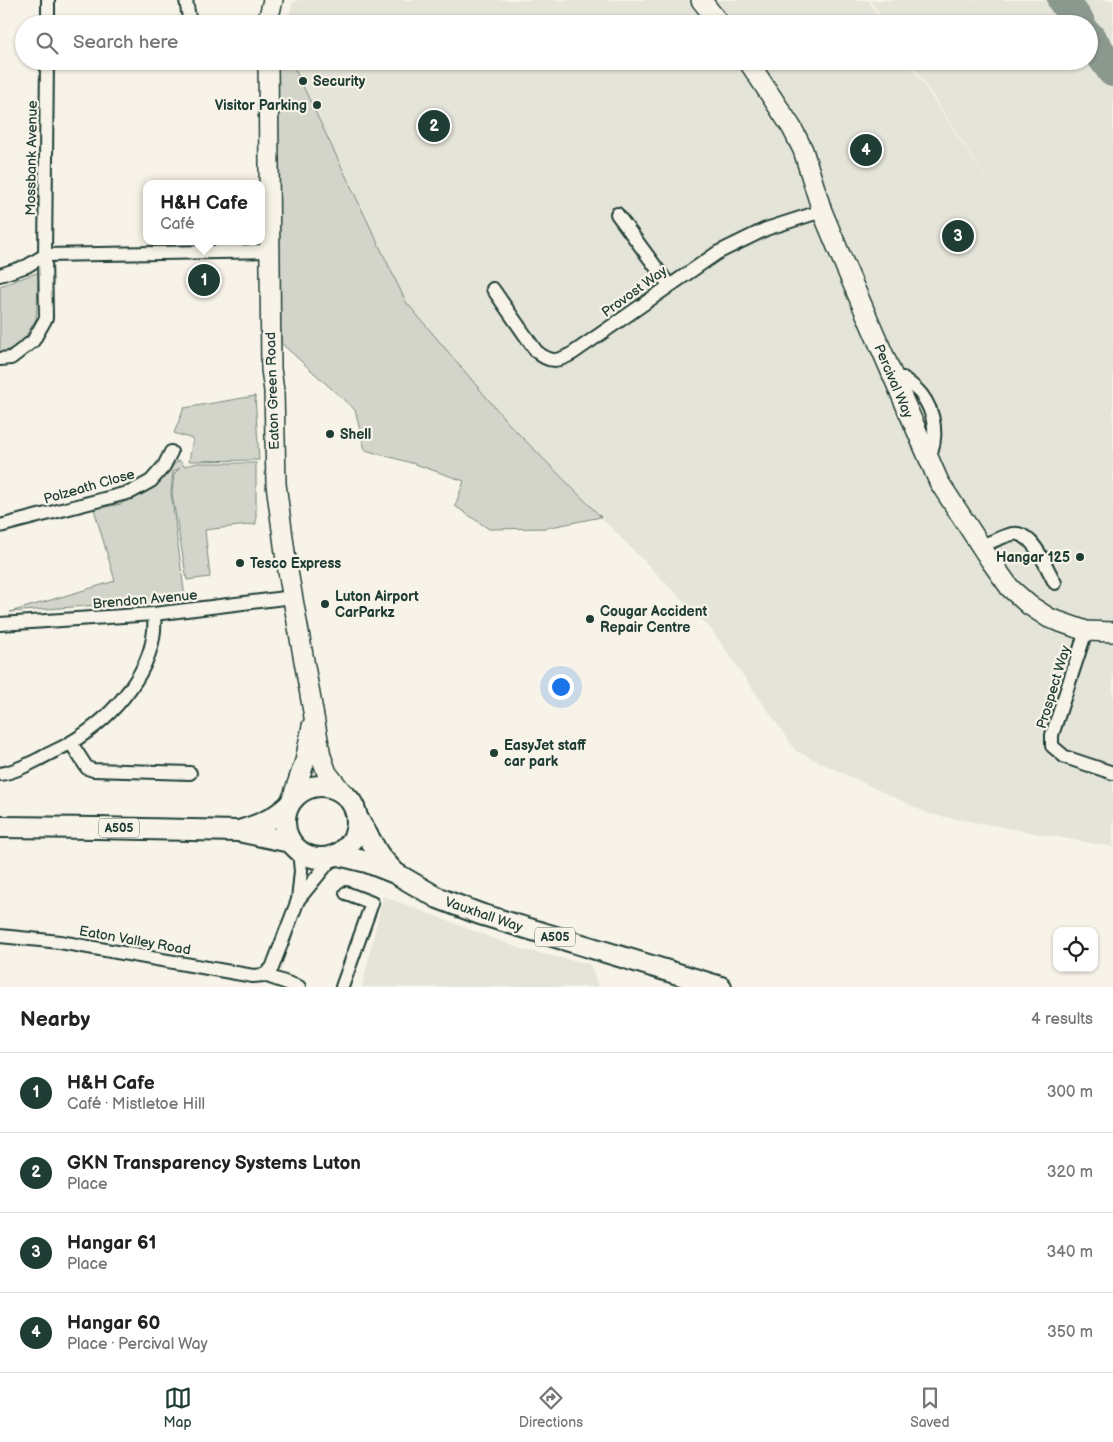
<!DOCTYPE html>
<html lang="en">
<head>
<meta charset="utf-8">
<style>
  body { margin:0; font-family:"Balsamiq Sans",sans-serif; background:#f2f2f2; color:#222 }
  .controls { position:absolute; right:15px; bottom:15px; display:grid; overflow:hidden; border-radius:10px; box-shadow:0 1px 4px #0004 }
  .controls button { width:45px; height:45px; display:grid; place-items:center; padding:0; border:0; border-bottom:1px solid #e0e0e0; background:#fff; color:#222; font:25px sans-serif }
  .you { position:absolute; left:560px; top:686px; width:18px; height:18px; margin:-12px; border:4px solid #fff; border-radius:50%; background:#1a73e8; box-shadow:0 0 0 8px #1a73e833 }
  .badge { display:grid; place-items:center; width:32px; height:32px; border-radius:50%; background:#1f3d34; color:#fff; font-size:16px; font-weight:700 }
  .pin { position:absolute; translate:-50% -50%; border:2px solid #fff; box-shadow:0 1px 5px #0006 }
  .popup { position:absolute; left:143px; top:180px; width:122px; height:65px; box-sizing:border-box; display:grid; place-content:center; border-radius:10px; background:#fff; filter:drop-shadow(0 1px 4px #0005); font-size:16px; white-space:nowrap; color:#767676 }
  .popup b { font-size:19px; color:#222 }
  .popup::after { content:''; position:absolute; left:50%; top:100%; margin-left:-10px; border:10px solid transparent; border-top-color:#fff }
  .list { margin:0; padding:0; list-style:none }
  h2 { display:flex; justify-content:space-between; align-items:center; height:65px; margin:0; padding:0 20px; font-size:21px }
  h2 small { font-size:16px; font-weight:400; color:#767676 }
  .list li { display:grid; grid-template-columns:32px 1fr auto; gap:15px; align-items:center; box-sizing:border-box; height:80px; padding:0 20px; border-top:1px solid #e0e0e0 }
  .list b { display:block; font-size:19px; white-space:nowrap }
  .list p { margin:0; font-size:16px; white-space:nowrap; color:#767676 }
  .list em { font-size:16px; font-style:normal; color:#767676 }
  .icon { flex:none; width:28px; height:28px; fill:none; stroke:currentColor; stroke-width:2; stroke-linecap:round; stroke-linejoin:round }
  .map { position:relative; flex:none; width:1113px; height:987px; overflow:hidden }
  .search { position:absolute; background:#fff; box-shadow:0 1px 4px #0004; left:15px; right:15px; top:15px; height:55px; display:flex; align-items:center; gap:12px; box-sizing:border-box; padding:0 18px; border-radius:28px; color:#767676; font-size:19px }
  .sheet { height:385px; background:#fff }
  nav { display:flex; justify-content:space-around; align-items:center; box-sizing:border-box; height:70px; border-top:1px solid #e0e0e0; background:#fff; font-size:14px; color:#767676 }
  nav a { display:grid; justify-items:center; gap:2px }
  nav .on { color:#1f3d34 }
  .map>svg:first-child { display:block }
  .built { fill:#e5e4d9 }
  .green { fill:#d3d5ca; stroke:#79897f }
  .lines { fill:none; stroke-linecap:round; stroke-linejoin:round }
  .taxiway { stroke:#8b988e; stroke-width:32 }
  .street-casing { stroke:#1f3d34; stroke-width:16 }
  .secondary-casing { stroke:#1f3d34; stroke-width:22 }
  .primary-casing { stroke:#1f3d34; stroke-width:24 }
  .street { stroke:#f7f3e8; stroke-width:12 }
  .secondary { stroke:#f7f3e8; stroke-width:19 }
  .primary { stroke:#f7f3e8; stroke-width:20 }
  .poi-dot { fill:#1f3d34; stroke:#f7f3e8; stroke-width:2 }
  .labels { text-anchor:middle; stroke-width:4.5; stroke-linejoin:round; paint-order:stroke }
  .shield { fill:#f7f3e8; stroke:#60746a; stroke-width:1 }
  .shield-label { font-size:12px; font-weight:bold; fill:#1f3d34 }
  .poi-label { font-size:14px; font-weight:bold; fill:#1f3d34; stroke:#f7f3e8; text-anchor:start }
  .street-label { font-size:14px; fill:#1f3d34; stroke:#f7f3e8 }
</style>
</head>
<body>
<div class="map">
<svg width="1113" height="987" viewBox="0 0 1113 987">
  <rect width="100%" height="100%" fill="#f7f3e8"/>
  <filter id="ink" filterUnits="userSpaceOnUse"><feTurbulence type="fractalNoise" baseFrequency=".02" numOctaves="2"/><feDisplacementMap in="SourceGraphic" scale="10" xChannelSelector="R" yChannelSelector="G"/><feConvolveMatrix kernelMatrix="1 2 1 2 8 2 1 2 1" color-interpolation-filters="sRGB"/></filter>
  <g filter="url(#ink)">
    <g class="built">
      <path d="M298,0H868L883,24H288L292,3Z"/>
      <path d="M870,0H1113V847L929,814L796,751L711,629L509,424L407,304L291,61H908L1015,223L910,61H1089V24H886Z"/>
      <path d="M383,896L524,950L590,964L598,987H362Z"/>
    </g>
    <g class="green">
      <path d="M274,61H291L406,302L509,424L601,517L546,528L489,529L455,506L464,481L415,464L365,450L355,410L281,343Z"/>
      <path d="M39,272L36,319L21,344L0,354V286Z"/>
      <path d="M255,396L259,460L189,461L193,439L174,433L184,408Z"/>
      <path d="M179,460L184,466L198,463H256V524L205,530L210,577L187,580L172,494L174,474L180,468L173,472L171,492L185,598L10,612L115,581L94,509L121,504L159,479Z"/>
    </g>
    <g class="lines">
      <g class="taxiway">
        <path d="M1063,0L1080,24"/>
        <path d="M1089,37L1113,71"/>
      </g>
      <g class="street-casing">
        <g id="street">
          <path d="M186,0L190,24"/>
          <path d="M48,24V0"/>
          <path d="M617,214L669,285"/>
          <path d="M0,275L27,266L45,255L269,251"/>
          <path d="M493,289L536,351C549,363 558,362 573,353L717,253L766,229L822,211"/>
          <path d="M0,359L11,358L33,341L46,318L45,255L47,61"/>
          <path d="M894,379L903,378C909,383 916,388 921,394C935,412 939,438 928,459"/>
          <path d="M0,526L131,492L151,481L164,466L171,452"/>
          <path d="M981,546C990,543 1010,532 1018,534C1035,537 1047,569 1055,583"/>
          <path d="M0,624L154,614L293,597"/>
          <path d="M1086,631L1052,735V746L1065,757L1113,773"/>
          <path d="M71,743L87,768L93,770L190,773"/>
          <path d="M0,774C15,772 29,764 43,757C52,752 62,748 70,743C113,718 159,667 154,614"/>
          <path d="M298,900L301,871L299,852"/>
          <path d="M0,936L60,942L253,976L264,975L299,987"/>
          <path d="M264,975L272,968L298,900L333,857"/>
          <path d="M342,987L372,903L346,893"/>
        </g>
      </g>
      <g class="secondary-casing">
        <g id="secondary">
          <path d="M701,0L720,24"/>
          <path d="M267,24L273,0"/>
          <path d="M268,61L271,369L274,391L276,484L286,560L321,756L327,773L342,792"/>
          <path d="M748,61L792,128L803,150L822,211L842,259L939,482L990,560L1010,588L1029,605L1049,618L1086,631L1113,632"/>
          <path d="M292,799L305,761L312,726"/>
        </g>
      </g>
      <g class="primary-casing">
        <g id="primary">
          <circle cx="321" cy="822" r="36"/>
          <path d="M358,819L379,855L394,872"/>
          <path d="M0,827L97,828L238,831L290,842"/>
          <path d="M239,831C259,825 272,820 288,806"/>
          <path d="M339,855L367,862L395,873L438,898L480,914L721,987"/>
        </g>
      </g>
      <use href="#street" class="street"/>
      <use href="#secondary" class="secondary"/>
      <use href="#primary" class="primary"/>
    </g>
  </g>
  <g class="poi-dot">
    <circle cx="303" cy="81" r="5"/>
    <circle cx="317" cy="105" r="5"/>
    <circle cx="330" cy="434" r="5"/>
    <circle cx="1080" cy="557" r="5"/>
    <circle cx="240" cy="563" r="5"/>
    <circle cx="325" cy="604" r="5"/>
    <circle cx="590" cy="619" r="5"/>
    <circle cx="494" cy="753" r="5"/>
  </g>
  <g class="labels">
    <g class="shield">
      <rect x="99" y="818.5" width="40" height="19" rx="4"/>
      <rect x="535" y="927.5" width="40" height="19" rx="4"/>
    </g>
    <g class="shield-label">
      <text x="119" y="832">A505</text>
      <text x="555" y="941">A505</text>
    </g>
    <g class="poi-label">
      <text x="313" y="86">Security</text>
      <text x="307" y="110" text-anchor="end">Visitor Parking</text>
      <text x="340" y="439">Shell</text>
      <text x="1070" y="562" text-anchor="end">Hangar 125</text>
      <text x="250" y="568">Tesco Express</text>
      <text x="335" y="601">Luton Airport<tspan x="335" dy="16">CarParkz</tspan></text>
      <text x="600" y="616">Cougar Accident<tspan x="600" dy="16">Repair Centre</tspan></text>
      <text x="504" y="750">EasyJet staff<tspan x="504" dy="16">car park</tspan></text>
    </g>
    <g class="street-label">
      <text transform="translate(31 158) rotate(-89)" y="5">Mossbank Avenue</text>
      <text transform="translate(634 291) rotate(-36)" y="5">Provost Way</text>
      <text transform="translate(894 381) rotate(67)" y="5">Percival Way</text>
      <text transform="translate(272 391) rotate(-92)" y="5">Eaton Green Road</text>
      <text transform="translate(89 486) rotate(-16)" y="5">Polzeath Close</text>
      <text transform="translate(145 599) rotate(-5)" y="5">Brendon Avenue</text>
      <text transform="translate(1053 687) rotate(-73)" y="5">Prospect Way</text>
      <text transform="translate(484 914) rotate(19)" y="5">Vauxhall Way</text>
      <text transform="translate(135 940) rotate(10)" y="5">Eaton Valley Road</text>
    </g>
  </g>
</svg>
<div class="controls">
<button><svg class="icon" aria-label="locate" viewBox="0 0 24 24"><circle cx="12" cy="12" r="6"/><path d="M12 2v4M12 18v4M2 12h4M18 12h4"/></svg></button>
</div>
<div class="you"></div>
<div class="pin badge" style="left:204px;top:280px">1</div>
<div class="popup"><b>H&amp;H Cafe</b>Café</div>
<div class="pin badge" style="left:434px;top:126px">2</div>
<div class="pin badge" style="left:958px;top:236px">3</div>
<div class="pin badge" style="left:866px;top:150px">4</div>
<div class="search"><svg class="icon" aria-label="search" viewBox="0 0 24 24"><circle cx="10" cy="10" r="6"/><path d="M15 15l6 6"/></svg>Search here</div>
</div>
<section class="sheet">
<h2>Nearby<small>4 results</small></h2>
<ul class="list">
<li><span class="badge">1</span><div><b>H&amp;H Cafe</b><p>Café · Mistletoe Hill</p></div><em>300 m</em></li>
<li><span class="badge">2</span><div><b>GKN Transparency Systems Luton</b><p>Place</p></div><em>320 m</em></li>
<li><span class="badge">3</span><div><b>Hangar 61</b><p>Place</p></div><em>340 m</em></li>
<li><span class="badge">4</span><div><b>Hangar 60</b><p>Place · Percival Way</p></div><em>350 m</em></li>
</ul>
</section>
<nav>
<a class="on"><svg class="icon" aria-label="map" viewBox="0 0 24 24"><path d="M3 6l6-2 6 2 6-2v14l-6 2-6-2-6 2zM9 4v14M15 6v14"/></svg>Map</a>
<a><svg class="icon" aria-label="directions" viewBox="0 0 24 24"><path d="M12 3l9 9-9 9-9-9zM9 14v-3h6M13 9l2 2-2 2"/></svg>Directions</a>
<a><svg class="icon" aria-label="saved" viewBox="0 0 24 24"><path d="M7 4h10v16l-5-4-5 4z"/></svg>Saved</a>
</nav>
</body>
</html>
